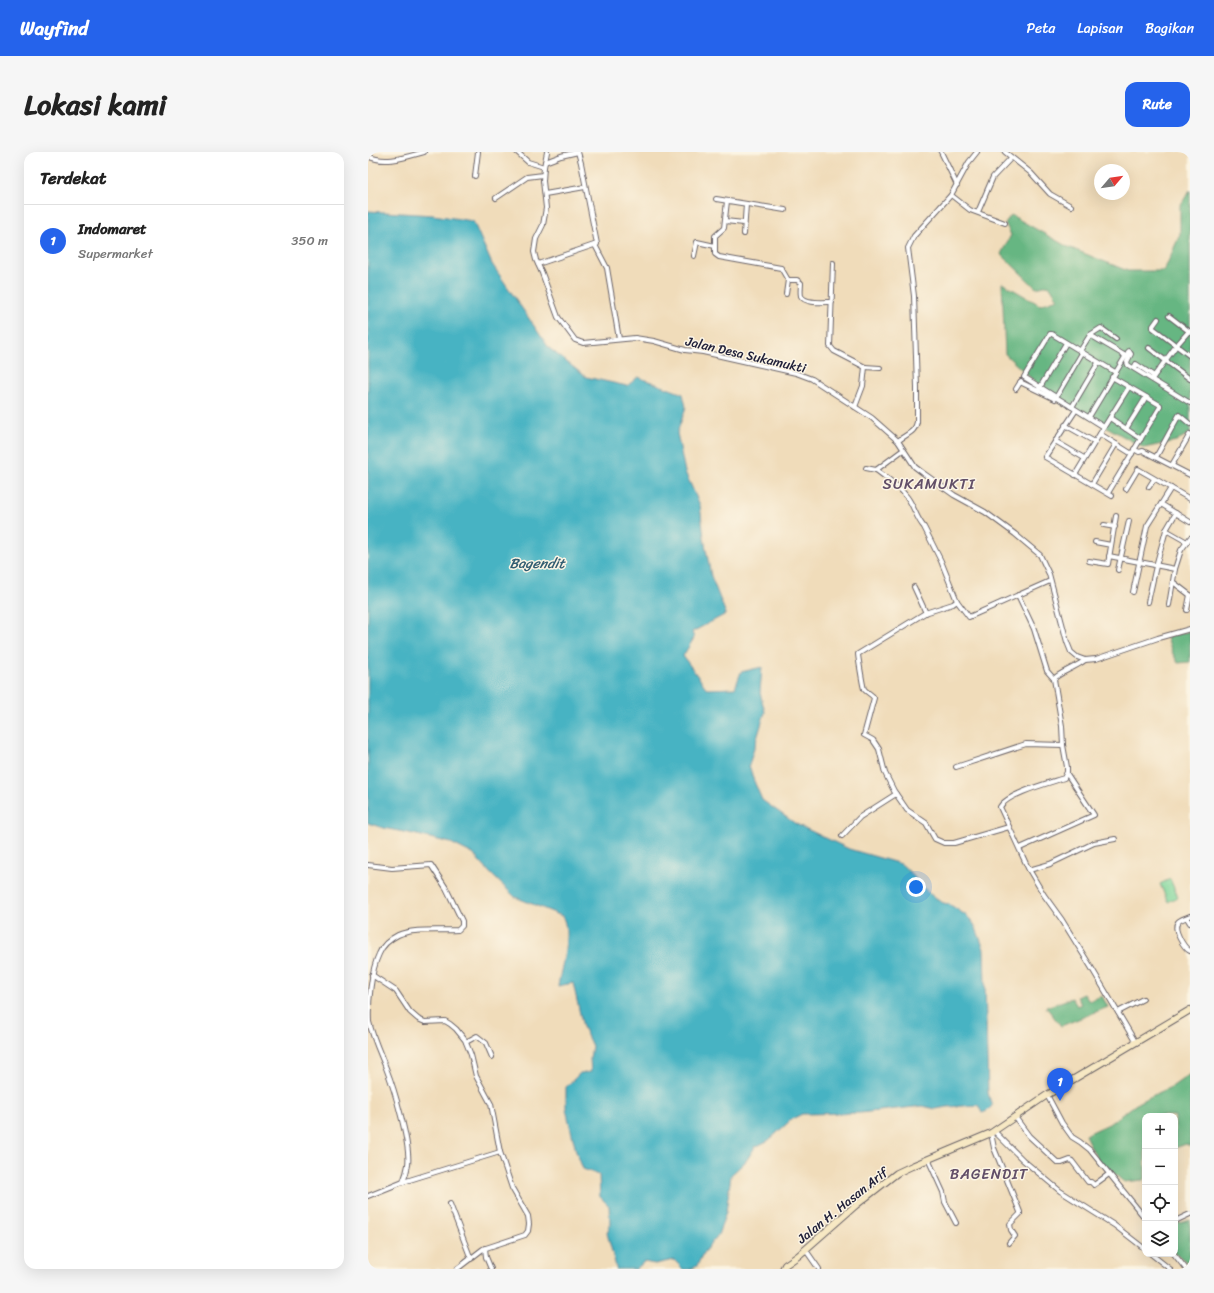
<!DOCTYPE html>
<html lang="id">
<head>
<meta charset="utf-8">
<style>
  body { margin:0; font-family:Sriracha,sans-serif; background:#f6f6f6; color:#222 }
  .controls { position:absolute; right:12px; bottom:12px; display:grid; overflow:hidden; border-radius:8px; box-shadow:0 4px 16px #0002 }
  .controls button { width:36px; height:36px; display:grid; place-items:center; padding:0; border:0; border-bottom:1px solid #e0e0e0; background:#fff; color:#222; font:20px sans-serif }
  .compass { position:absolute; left:726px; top:12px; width:36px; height:36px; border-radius:50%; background:#fff; box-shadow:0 4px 16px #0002; rotate:61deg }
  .you { position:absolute; left:548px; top:735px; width:14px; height:14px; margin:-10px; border:3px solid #fff; border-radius:50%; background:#1a73e8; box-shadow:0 0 0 6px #1a73e833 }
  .badge { display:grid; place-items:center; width:26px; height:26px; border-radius:50%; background:#2563eb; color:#fff; font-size:13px; font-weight:700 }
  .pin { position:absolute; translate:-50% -33px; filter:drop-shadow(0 1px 2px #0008) }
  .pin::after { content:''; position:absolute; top:21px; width:14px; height:12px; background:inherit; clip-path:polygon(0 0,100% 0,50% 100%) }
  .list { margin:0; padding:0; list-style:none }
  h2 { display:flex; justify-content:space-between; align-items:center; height:52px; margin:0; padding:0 16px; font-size:17px }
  h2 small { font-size:13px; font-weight:400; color:#767676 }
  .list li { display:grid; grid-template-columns:26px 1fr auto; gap:12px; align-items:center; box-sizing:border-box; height:72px; padding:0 16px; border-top:1px solid #e0e0e0 }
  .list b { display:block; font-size:15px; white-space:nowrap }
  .list p { margin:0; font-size:13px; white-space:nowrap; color:#767676 }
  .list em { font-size:13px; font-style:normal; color:#767676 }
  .icon { flex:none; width:22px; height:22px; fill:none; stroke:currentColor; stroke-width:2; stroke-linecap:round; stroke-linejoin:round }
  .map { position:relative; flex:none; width:822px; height:1117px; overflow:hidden; border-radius:12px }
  header { display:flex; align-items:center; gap:24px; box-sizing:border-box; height:56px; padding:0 20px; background:#2563eb; color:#fff }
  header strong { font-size:19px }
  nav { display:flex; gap:22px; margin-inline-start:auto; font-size:14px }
  .intro { display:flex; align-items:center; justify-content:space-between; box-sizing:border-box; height:96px; padding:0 24px }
  h1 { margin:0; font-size:28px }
  .button { padding:10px 18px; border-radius:12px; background:#2563eb; color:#fff; font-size:14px; font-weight:700 }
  main { display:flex; gap:24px; padding:0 24px }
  aside { flex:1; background:#fff; border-radius:12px; box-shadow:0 4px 16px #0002 }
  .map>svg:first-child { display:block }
  .green { fill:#7dd59a; stroke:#507c6a }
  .forest { fill:#66b682; stroke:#446c5e }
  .water { fill:#46b3c3; stroke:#346a7f }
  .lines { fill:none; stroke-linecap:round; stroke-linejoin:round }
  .street-casing { stroke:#6a6367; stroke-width:6 }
  .secondary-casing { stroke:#6a6367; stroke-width:8 }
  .street { stroke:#fff; stroke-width:4 }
  .secondary { stroke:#f7e8c3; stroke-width:6 }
  .labels { text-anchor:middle; stroke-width:3; stroke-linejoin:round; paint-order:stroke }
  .street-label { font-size:13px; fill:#22223b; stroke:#fcf5e5 }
  .water-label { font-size:14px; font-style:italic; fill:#305c71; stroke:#fcf5e5 }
  .quarter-label { font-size:15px; letter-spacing:1px; fill:#624f68; stroke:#fcf5e5 }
</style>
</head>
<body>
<header>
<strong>Wayfind</strong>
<nav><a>Peta</a><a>Lapisan</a><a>Bagikan</a></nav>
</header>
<div class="intro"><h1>Lokasi kami</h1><a class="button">Rute</a></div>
<main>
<aside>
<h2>Terdekat<small></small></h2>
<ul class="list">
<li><span class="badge">1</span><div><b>Indomaret</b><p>Supermarket</p></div><em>350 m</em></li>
</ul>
</aside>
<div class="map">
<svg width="822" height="1117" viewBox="0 0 822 1117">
  <rect width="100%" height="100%" fill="#fcf5e5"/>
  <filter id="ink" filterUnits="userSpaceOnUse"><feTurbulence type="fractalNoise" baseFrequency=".025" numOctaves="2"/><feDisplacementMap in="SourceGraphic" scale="8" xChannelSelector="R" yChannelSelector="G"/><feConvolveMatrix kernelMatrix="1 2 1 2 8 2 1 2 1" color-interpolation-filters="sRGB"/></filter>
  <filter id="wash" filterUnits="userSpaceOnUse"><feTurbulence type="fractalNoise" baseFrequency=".012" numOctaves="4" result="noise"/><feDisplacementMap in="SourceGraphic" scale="16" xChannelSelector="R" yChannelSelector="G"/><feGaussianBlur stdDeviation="0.9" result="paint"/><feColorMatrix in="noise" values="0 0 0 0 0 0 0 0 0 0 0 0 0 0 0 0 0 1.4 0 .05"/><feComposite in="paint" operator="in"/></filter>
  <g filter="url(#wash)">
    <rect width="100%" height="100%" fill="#f0dcba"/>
    <path class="green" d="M802,727L810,745L800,750L792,732Z"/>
    <g class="forest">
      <path d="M822,38V281L808,289L776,296L721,265L711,261L684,246L637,202L634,131L672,153L690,147L681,133L668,136L633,102L643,83L637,71L643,63L700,95L760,119H796L812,82V54Z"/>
      <path d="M822,479V510L810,511L804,500L799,485Z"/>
      <path d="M716,842L721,849L734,844L740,855L693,874L678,855L704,846L709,854L713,852L709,845Z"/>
      <path d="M822,922V994L818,992L807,996V964H777V1027L775,1028L756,1030L729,1007L717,983L741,972L771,950L805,934Z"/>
      <path d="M822,1068V1112L807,1102V1072Z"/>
    </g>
    <path class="water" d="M0,59L65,63L105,69L124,112L181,196L218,225L259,234L270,225L315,242L318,255L309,281L317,320L332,353L336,386L343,424L358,462L324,480L326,486L315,504L339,537L367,536L373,520L394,515L392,541L397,560L381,613L386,629L394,648L428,672L481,697L533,712C546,722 565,752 581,752L599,764L604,769L608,776L616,797L620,941L624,954L619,959L614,961L610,953L579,955L567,957L555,954L492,961L434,962L424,967L401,988L387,995L378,1009L363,1023L358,1060L350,1083L335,1101L329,1114L322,1117H315L306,1108L287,1112L276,1110L268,1117H248V1115L239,1081L242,1073L241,1054L232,1045L231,1023L215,1017L208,999L198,957V935L212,921L223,920L222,906L224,894L215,875L205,831L190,834C193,816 204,779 194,764L147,745L122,721L105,702L83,691L41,681L15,676L0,671Z"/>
  </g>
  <g filter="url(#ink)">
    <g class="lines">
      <g class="street-casing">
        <g id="street">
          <path d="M149,0L160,10L176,15"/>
          <path d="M179,0L176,15L175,29L178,56L175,73L168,87L166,100L168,108L174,121L190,165L207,188L215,191L267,186L286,189L317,198L335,200L428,221L444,227L504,266L530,289L547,315L555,321L586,343L617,360L647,382L672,403L681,422L699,490L703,500L709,505L717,508L728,507L790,486L822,477"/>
          <path d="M573,0L589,33"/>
          <path d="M637,0L663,21L682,42L703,54"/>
          <path d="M0,4C17,13 38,5 56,0"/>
          <path d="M177,10L193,4L210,0"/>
          <path d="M107,24L110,0"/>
          <path d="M177,42L217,35"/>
          <path d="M583,43L602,58L637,71"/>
          <path d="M128,46L159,25L175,23"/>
          <path d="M348,47L417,58"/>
          <path d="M359,49L356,76L347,84V102L351,105L413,116L420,128H429L433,131C433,135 432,140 433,144C437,152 455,150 464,150"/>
          <path d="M610,60L625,25L643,6"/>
          <path d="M357,69L376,71"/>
          <path d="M376,82L378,52"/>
          <path d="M227,93L239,116L251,187"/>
          <path d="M326,104L329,90L347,94"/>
          <path d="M465,111L462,194L466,199L497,215L495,234L487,255"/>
          <path d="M170,112L229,92L213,11L210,0"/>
          <path d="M418,142L420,128"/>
          <path d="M801,164L822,180"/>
          <path d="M790,167L785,174V176L822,204"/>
          <path d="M722,183L756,203"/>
          <path d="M781,196L822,227"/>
          <path d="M712,199L722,183L733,176L748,187"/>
          <path d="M497,215L512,216"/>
          <path d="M766,216L768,212L786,224"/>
          <path d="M784,227L808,194L821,179"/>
          <path d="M652,230L685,246"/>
          <path d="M648,237L653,229"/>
          <path d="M671,237L698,191"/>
          <path d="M687,247L714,201"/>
          <path d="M702,254L704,255L730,211"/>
          <path d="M708,258L677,305L744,344"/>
          <path d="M721,265L760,200L761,199L763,202L759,210L760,213L822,251"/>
          <path d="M742,266L773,287"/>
          <path d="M697,273L727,290"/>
          <path d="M736,275L761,235"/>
          <path d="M758,277L778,245"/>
          <path d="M732,282L764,302"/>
          <path d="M530,289C538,282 547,281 549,270V235L546,144L540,96L546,84L583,43L601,10L609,0"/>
          <path d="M687,289L716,306"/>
          <path d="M766,297L771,300L775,299L822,323"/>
          <path d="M788,305L811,263L822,272"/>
          <path d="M804,313L822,282"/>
          <path d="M498,316L508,318L535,298"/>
          <path d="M508,318C519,326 530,333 539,345C546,354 548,366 556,375L573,409L589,449L585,452L557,461L490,502C490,504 495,535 496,537C499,541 504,542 506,546L496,583L505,588L511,597L517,621L526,639L539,658L558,671L567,687L576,691H586L641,675"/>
          <path d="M707,323L736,275L656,225L682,182H684L747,220"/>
          <path d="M724,332L748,292"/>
          <path d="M781,335L786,327"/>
          <path d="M803,336L793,352L822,370"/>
          <path d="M758,337L770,317L822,347"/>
          <path d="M740,341L792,255V253L744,225"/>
          <path d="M736,373L747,375"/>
          <path d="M798,378L819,390"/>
          <path d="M727,390L743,393"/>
          <path d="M741,404L807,417"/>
          <path d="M721,409L740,412L748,364"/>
          <path d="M750,418L761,369"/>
          <path d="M805,430L822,443"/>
          <path d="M546,435L558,461"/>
          <path d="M765,440L779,374L793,352"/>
          <path d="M650,443L666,477L679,519L686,527"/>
          <path d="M589,449L601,465L682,429"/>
          <path d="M780,450L788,414L798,378L808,361"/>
          <path d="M801,453L807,417L813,398L822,386"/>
          <path d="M819,458L822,443"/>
          <path d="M717,508C709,515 690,521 686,527L694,574L695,593L699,615V620L696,626C681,631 639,642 632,655L660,716L676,743L694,768L723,815L768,891"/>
          <path d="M588,615L658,592L695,593"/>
          <path d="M474,684L492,665L528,642"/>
          <path d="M652,696L726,663L699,622"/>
          <path d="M0,713L24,716L63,713L78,736L94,769V774L90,778C73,779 44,776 30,783C22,787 14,794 11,802C3,818 0,852 1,870C5,886 12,901 18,916C26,936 43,993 40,1013C39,1019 37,1025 35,1030L0,1044"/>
          <path d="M661,718L682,712L726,691L747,687"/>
          <path d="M822,764C818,766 812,767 810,770C804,777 816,796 822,799"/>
          <path d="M819,766L822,771"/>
          <path d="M4,823L28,839L42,860L50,867L57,870L77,869L82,872L88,877L97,888L103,903L108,924L123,952L132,1000L144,1036L160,1064L161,1072L160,1079L157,1083L115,1097L89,1117"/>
          <path d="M750,860L775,847"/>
          <path d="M98,890L109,884L118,891L124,905"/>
          <path d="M679,943L694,971L704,985L712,990L722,998L777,1066"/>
          <path d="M647,965L661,984L690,1011H694L702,1008L704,1009L720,1030H723L726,1033L741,1022"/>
          <path d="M626,979L655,1008L692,1039L746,1073L777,1097"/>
          <path d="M623,981L626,996L652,1060V1062L642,1072L643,1078L647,1084L641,1091"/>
          <path d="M560,1007L575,1040L577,1050L588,1071"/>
          <path d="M35,1030L132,1000"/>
          <path d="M82,1052L103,1107"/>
          <path d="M807,1069L822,1062"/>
          <path d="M117,1096L118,1105L123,1117"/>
          <path d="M437,1097L451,1117"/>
          <path d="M783,1102L802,1117"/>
          <path d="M806,1102L818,1117"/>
        </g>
      </g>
      <g class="secondary-casing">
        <path id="secondary" d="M415,1117L417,1113L430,1104L488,1053L529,1021L544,1014L623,981L679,943L822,858"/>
      </g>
      <use href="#street" class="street"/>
      <use href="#secondary" class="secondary"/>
    </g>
  </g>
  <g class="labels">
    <g class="street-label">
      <text transform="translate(378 202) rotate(13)" y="5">Jalan Desa Sukamukti</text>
      <text transform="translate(474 1053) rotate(-39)" y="5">Jalan H. Hasan Arif</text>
    </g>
    <g class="water-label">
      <text x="169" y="416">Bagendit</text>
    </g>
    <g class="quarter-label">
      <text x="561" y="337">SUKAMUKTI</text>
      <text x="621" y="1027">BAGENDIT</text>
    </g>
  </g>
</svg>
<div class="controls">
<button>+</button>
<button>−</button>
<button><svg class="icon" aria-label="locate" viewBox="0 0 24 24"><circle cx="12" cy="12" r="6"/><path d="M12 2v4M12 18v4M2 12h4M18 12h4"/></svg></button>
<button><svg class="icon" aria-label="layers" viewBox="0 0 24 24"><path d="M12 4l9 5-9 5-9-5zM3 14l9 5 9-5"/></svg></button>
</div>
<svg class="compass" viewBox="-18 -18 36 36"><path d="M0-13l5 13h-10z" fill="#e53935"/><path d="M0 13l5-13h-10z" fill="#767676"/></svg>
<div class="you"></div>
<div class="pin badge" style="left:692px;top:949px">1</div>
</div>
</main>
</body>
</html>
